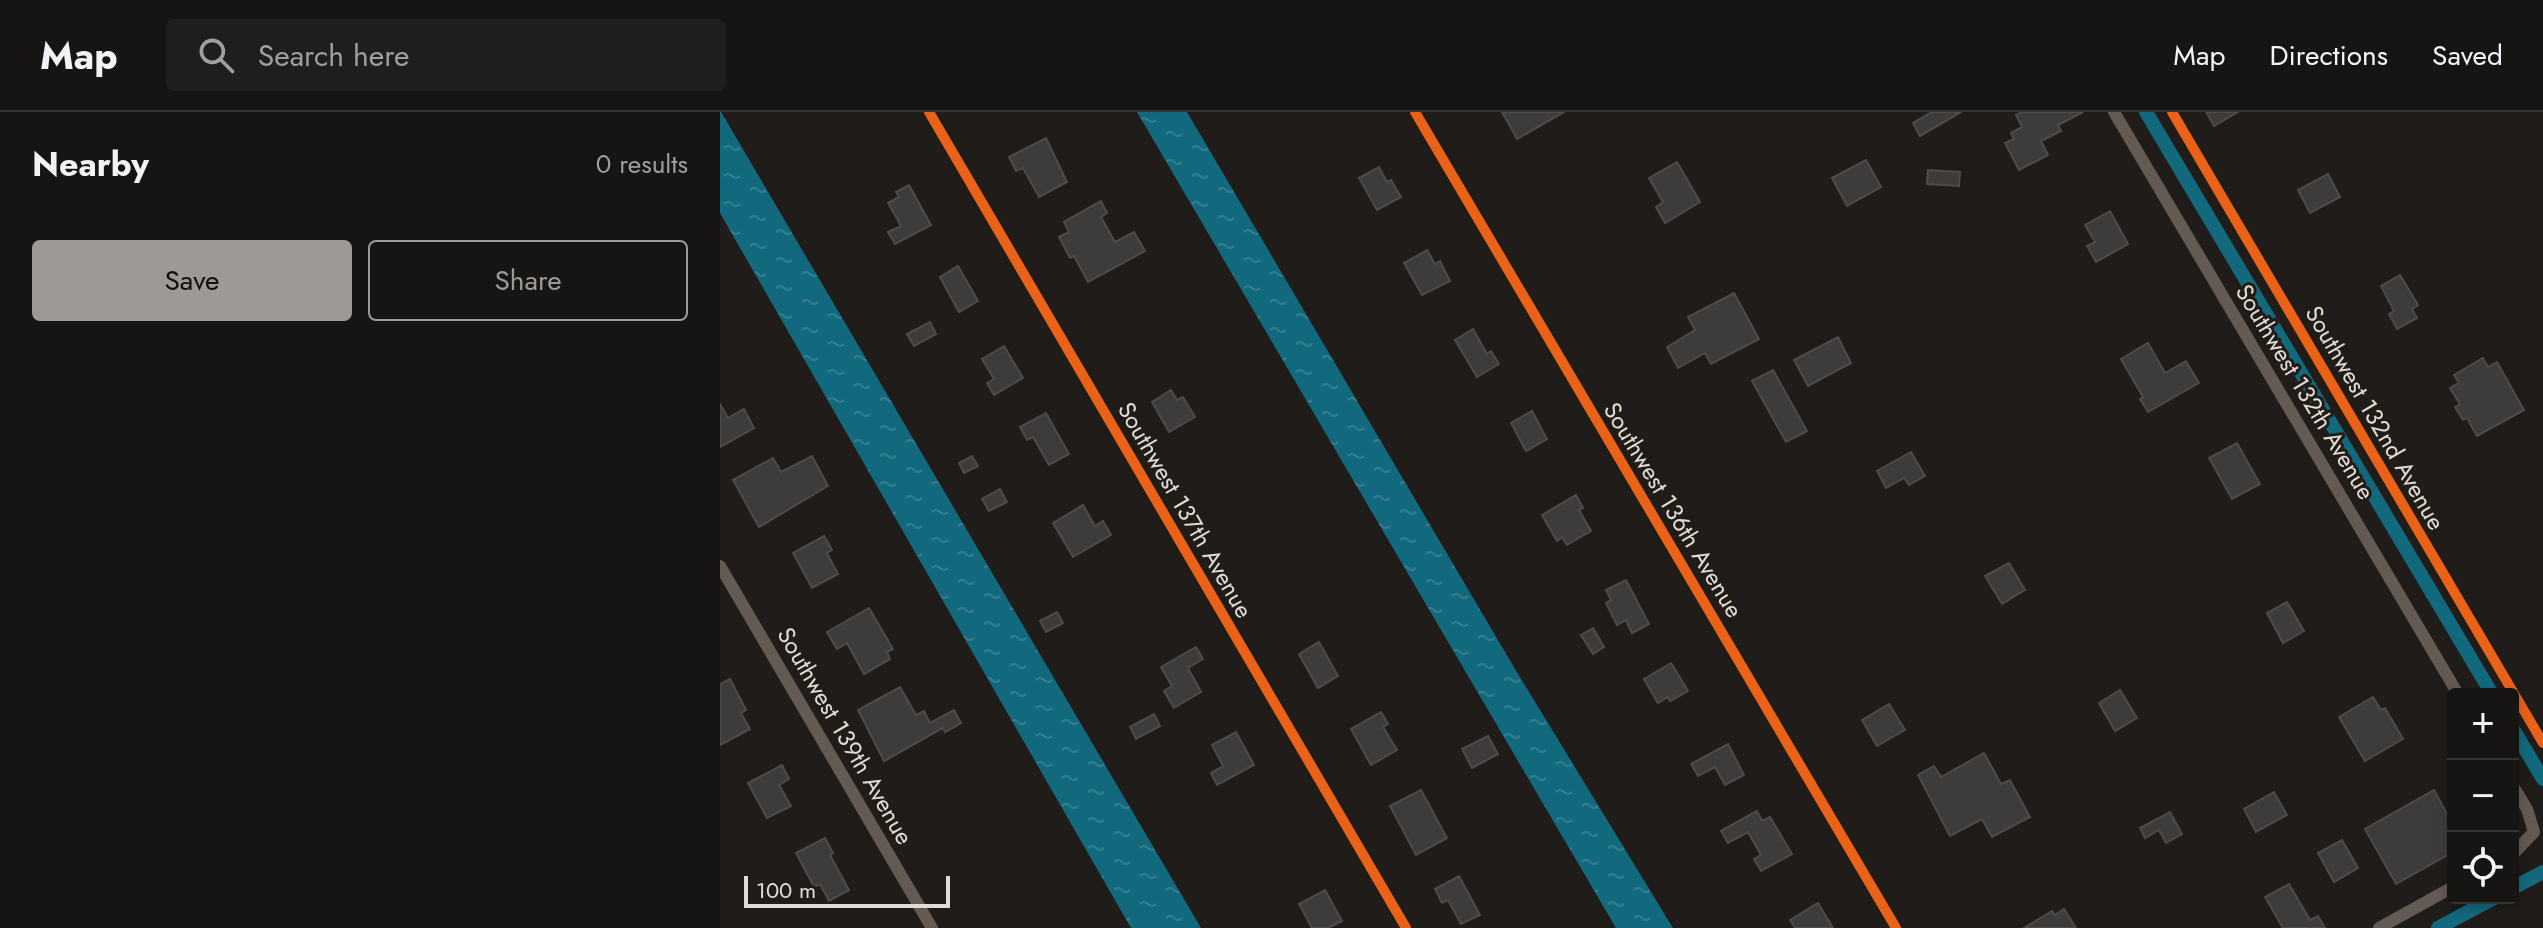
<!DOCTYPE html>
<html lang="en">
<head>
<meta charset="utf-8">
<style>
  body { margin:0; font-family:Jost,sans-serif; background:#201e1c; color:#f1f3f6 }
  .controls { position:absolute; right:24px; bottom:24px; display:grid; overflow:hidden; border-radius:8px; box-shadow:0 4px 12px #0003 }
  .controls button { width:72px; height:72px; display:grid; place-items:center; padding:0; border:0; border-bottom:2px solid #363433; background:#171513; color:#f1f3f6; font:40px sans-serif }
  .scale { position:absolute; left:24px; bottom:20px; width:206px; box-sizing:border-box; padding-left:8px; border:4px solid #e1dcd9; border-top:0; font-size:22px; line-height:28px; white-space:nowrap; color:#e1dcd9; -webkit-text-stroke:6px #221c16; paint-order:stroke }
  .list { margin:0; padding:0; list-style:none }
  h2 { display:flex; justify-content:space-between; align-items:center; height:104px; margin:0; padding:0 32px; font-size:34px }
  h2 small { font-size:26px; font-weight:400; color:#9e9fa0 }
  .actions { display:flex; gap:16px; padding:24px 32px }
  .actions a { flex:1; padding:18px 0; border:2px solid #9d9996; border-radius:8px; text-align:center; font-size:28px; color:#9d9996 }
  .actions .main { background:#9d9996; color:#111 }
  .icon { flex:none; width:44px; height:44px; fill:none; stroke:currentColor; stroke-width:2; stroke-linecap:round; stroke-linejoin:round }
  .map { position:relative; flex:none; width:1823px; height:816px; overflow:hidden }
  header { display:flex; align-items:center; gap:48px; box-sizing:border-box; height:112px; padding:0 40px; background:#171513; border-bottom:2px solid #363433 }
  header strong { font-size:38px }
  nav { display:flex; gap:44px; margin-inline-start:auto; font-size:28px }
  .search { width:560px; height:72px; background:#201e1c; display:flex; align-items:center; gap:20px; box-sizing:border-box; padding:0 28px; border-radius:8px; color:#9e9fa0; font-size:30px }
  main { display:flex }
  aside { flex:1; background:#171513 }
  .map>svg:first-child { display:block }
  .water { fill:url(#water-ripples) }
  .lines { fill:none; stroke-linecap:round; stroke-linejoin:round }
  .canal { stroke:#12697d; stroke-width:14 }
  .building { fill:#3e3c3b; stroke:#4e4b4a; stroke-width:2 }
  .street { stroke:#645a54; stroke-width:12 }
  .cycleway-casing { stroke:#221c16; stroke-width:15 }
  .cycleway { stroke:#ea6118; stroke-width:10 }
  .labels { text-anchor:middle; stroke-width:6; stroke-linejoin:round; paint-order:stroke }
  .street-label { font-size:24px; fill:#e1dcd9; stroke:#221c16 }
</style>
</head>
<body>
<header>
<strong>Map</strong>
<div class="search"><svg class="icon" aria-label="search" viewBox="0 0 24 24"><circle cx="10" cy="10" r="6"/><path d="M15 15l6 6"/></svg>Search here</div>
<nav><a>Map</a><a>Directions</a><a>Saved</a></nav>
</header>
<main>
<aside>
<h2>Nearby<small>0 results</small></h2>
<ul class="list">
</ul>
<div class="actions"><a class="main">Save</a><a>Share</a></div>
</aside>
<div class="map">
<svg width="1823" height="816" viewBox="0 0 1823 816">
  <defs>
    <pattern id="water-ripples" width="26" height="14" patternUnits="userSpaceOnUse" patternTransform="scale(2)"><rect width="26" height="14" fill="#12697d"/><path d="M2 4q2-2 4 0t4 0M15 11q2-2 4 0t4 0" fill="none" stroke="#347e8f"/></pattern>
  </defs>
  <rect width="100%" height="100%" fill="#1f1c19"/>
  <g class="water">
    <path d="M0,0H1L481,816H411L0,101Z"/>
    <path d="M417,0H467L795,557L953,816H896Z"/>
  </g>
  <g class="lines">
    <g class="canal">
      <path d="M1426,0L1772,582"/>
      <path d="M1793,617L1823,667"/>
      <path d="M1793,776L1823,760"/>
      <path d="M1718,816L1774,786"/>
    </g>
  </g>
  <g class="building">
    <path d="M782,0H844L797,27Z"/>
    <path d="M1212,0H1241L1200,24L1193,11Z"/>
    <path d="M1302,0H1363L1338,13L1341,19L1321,29L1328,43L1299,58L1285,31L1294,27L1291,21L1302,15L1296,3Z"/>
    <path d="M1486,0H1518L1494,14Z"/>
    <path d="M326,26L347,70L319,85L303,56L296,59L289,45Z"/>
    <path d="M1146,48L1161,75L1127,94L1112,66Z"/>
    <path d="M957,50L980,90L945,111L936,95L943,90L929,66Z"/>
    <path d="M659,55L667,70L671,68L681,85L657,98L639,66Z"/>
    <path d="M1208,58L1240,60L1239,74L1207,72Z"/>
    <path d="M1608,62L1620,85L1590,101L1578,78Z"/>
    <path d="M189,73L211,113L175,132L168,120L181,114L168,91L179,85L176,80Z"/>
    <path d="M381,89L387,101L381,105L395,130L414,120L425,139L368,170L354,144L350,146L339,125L349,120L344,110Z"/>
    <path d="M1390,99L1408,132L1376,150L1367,134L1375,130L1365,113Z"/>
    <path d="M707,138L715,152L720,149L730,169L702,183L684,151Z"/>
    <path d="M238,154L258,189L239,200L220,165Z"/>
    <path d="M1680,163L1698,193L1692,197L1697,206L1677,217L1669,202L1674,199L1661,174Z"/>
    <path d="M1014,181L1039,227L991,252L985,241L958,256L947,235L975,218L968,205Z"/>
    <path d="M210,210L216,222L194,234L187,222Z"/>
    <path d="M753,217L767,242L771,239L779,252L757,265L735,228Z"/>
    <path d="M1118,225L1131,251L1088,274L1074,248Z"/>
    <path d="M1428,231L1445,261L1466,249L1479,271L1428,300L1420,287L1423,285L1401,247Z"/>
    <path d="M284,234L303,266L274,283L267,271L274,267L262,247Z"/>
    <path d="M1763,246L1768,255L1777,250L1804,298L1757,324L1747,306L1743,308L1735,295L1740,292L1730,276L1739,271L1734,263Z"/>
    <path d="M1053,258L1087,319L1066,330L1032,269Z"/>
    <path d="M451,278L457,288L463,285L475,305L449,320L432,290Z"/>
    <path d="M0,292L8,306L24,297L34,316L0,335Z"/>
    <path d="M812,299L827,327L806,339L791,311Z"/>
    <path d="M326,301L349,342L329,353L313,325L307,328L300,315Z"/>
    <path d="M1517,331L1540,372L1512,387L1489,346Z"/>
    <path d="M1191,340L1205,364L1189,373L1184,366L1166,376L1157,359Z"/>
    <path d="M92,344L108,374L39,415L13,368L53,346L61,360Z"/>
    <path d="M252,344L258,354L244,361L239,351Z"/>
    <path d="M280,377L287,390L269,399L262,387Z"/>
    <path d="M856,383L863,396L859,398L871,419L847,433L842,425L837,429L822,403Z"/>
    <path d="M363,393L375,414L383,409L391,423L353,445L333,411Z"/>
    <path d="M104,424L112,438L107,441L118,462L92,476L73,441Z"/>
    <path d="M1289,451L1305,478L1282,492L1265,464Z"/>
    <path d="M906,468L929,512L912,521L906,508L897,513L886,491L891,488L886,478Z"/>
    <path d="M1567,490L1584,519L1563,531L1547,501Z"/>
    <path d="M149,496L173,537L167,540L170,547L144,562L127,531L117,537L107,520Z"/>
    <path d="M337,500L343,511L326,520L320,509Z"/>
    <path d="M873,516L884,535L873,542L861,523Z"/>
    <path d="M599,530L618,564L598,576L579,542Z"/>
    <path d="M476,535L483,547L468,556L481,580L454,596L444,579L452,574L441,555Z"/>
    <path d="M951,551L968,579L950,589L948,585L938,591L924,567Z"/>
    <path d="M10,567L26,598L21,601L30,617L0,633V572Z"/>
    <path d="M180,575L196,603L204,599L210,611L234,598L241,611L225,620L223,616L164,649L138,598Z"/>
    <path d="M1400,578L1417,606L1395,619L1379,591Z"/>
    <path d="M1653,585L1661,598L1665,596L1683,627L1645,649L1619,605Z"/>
    <path d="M1169,592L1185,618L1157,634L1142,608Z"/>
    <path d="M661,600L668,612L663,615L677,638L651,653L631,617Z"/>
    <path d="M434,602L440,614L416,627L410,615Z"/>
    <path d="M516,620L534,653L497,673L491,661L503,654L492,633Z"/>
    <path d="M768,624L778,642L752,656L742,637Z"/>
    <path d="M1008,632L1024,663L1005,673L995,655L978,664L971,652Z"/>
    <path d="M1264,641L1281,672L1290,668L1310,705L1272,725L1262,707L1230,724L1198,663L1214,654L1221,665Z"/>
    <path d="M62,653L69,667L59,673L71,694L47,706L28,671Z"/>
    <path d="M701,678L727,726L696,743L670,694Z"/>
    <path d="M1714,678L1733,713V740L1676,772L1645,717Z"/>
    <path d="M1554,680L1567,703L1536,720L1524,697Z"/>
    <path d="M1037,699L1042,709L1050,705L1072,742L1041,759L1034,747L1041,743L1028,720L1008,731L1001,719Z"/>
    <path d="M1450,700L1462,722L1446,731L1439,718L1425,726L1420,716Z"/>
    <path d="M105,726L113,741L110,743L129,778L109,789L100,772L94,775L76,741Z"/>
    <path d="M1622,728L1638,756L1614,770L1598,741Z"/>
    <path d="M739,764L760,803L741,812L728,788L722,791L715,777Z"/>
    <path d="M1569,772L1590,808L1598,804L1605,816H1563L1545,785Z"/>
    <path d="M605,778L622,809L608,816H592L579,792Z"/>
    <path d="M1098,791L1113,816H1075L1070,808Z"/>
    <path d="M1344,797L1356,816H1304L1332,799L1335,803Z"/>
  </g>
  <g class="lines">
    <g class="street">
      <path d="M209,0L686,816"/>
      <path d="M695,0L1176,816"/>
      <path d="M1394,0L1738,582"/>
      <path d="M1452,0L1823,631"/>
      <path d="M0,454L212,816"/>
      <path d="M1793,674L1807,697L1814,720L1793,742"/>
      <path d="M1659,816L1733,775"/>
    </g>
    <g class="cycleway-casing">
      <g id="cycleway">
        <path d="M209,0L686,816"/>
        <path d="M695,0L1176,816"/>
        <path d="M1452,0L1823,631"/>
      </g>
    </g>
    <use href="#cycleway" class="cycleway"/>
  </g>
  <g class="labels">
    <g class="street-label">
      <text transform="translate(1585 280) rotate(59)" y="8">Southwest 132th Avenue</text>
      <text transform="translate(1655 306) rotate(60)" y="8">Southwest 132nd Avenue</text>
      <text transform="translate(465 398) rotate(60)" y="8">Southwest 137th Avenue</text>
      <text transform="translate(953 398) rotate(59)" y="8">Southwest 136th Avenue</text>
      <text transform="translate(125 624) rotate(60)" y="8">Southwest 139th Avenue</text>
    </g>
  </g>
</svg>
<div class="controls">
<button>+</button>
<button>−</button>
<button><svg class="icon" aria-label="locate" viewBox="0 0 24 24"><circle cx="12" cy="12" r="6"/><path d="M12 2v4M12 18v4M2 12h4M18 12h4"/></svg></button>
</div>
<div class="scale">100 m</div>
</div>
</main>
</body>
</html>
